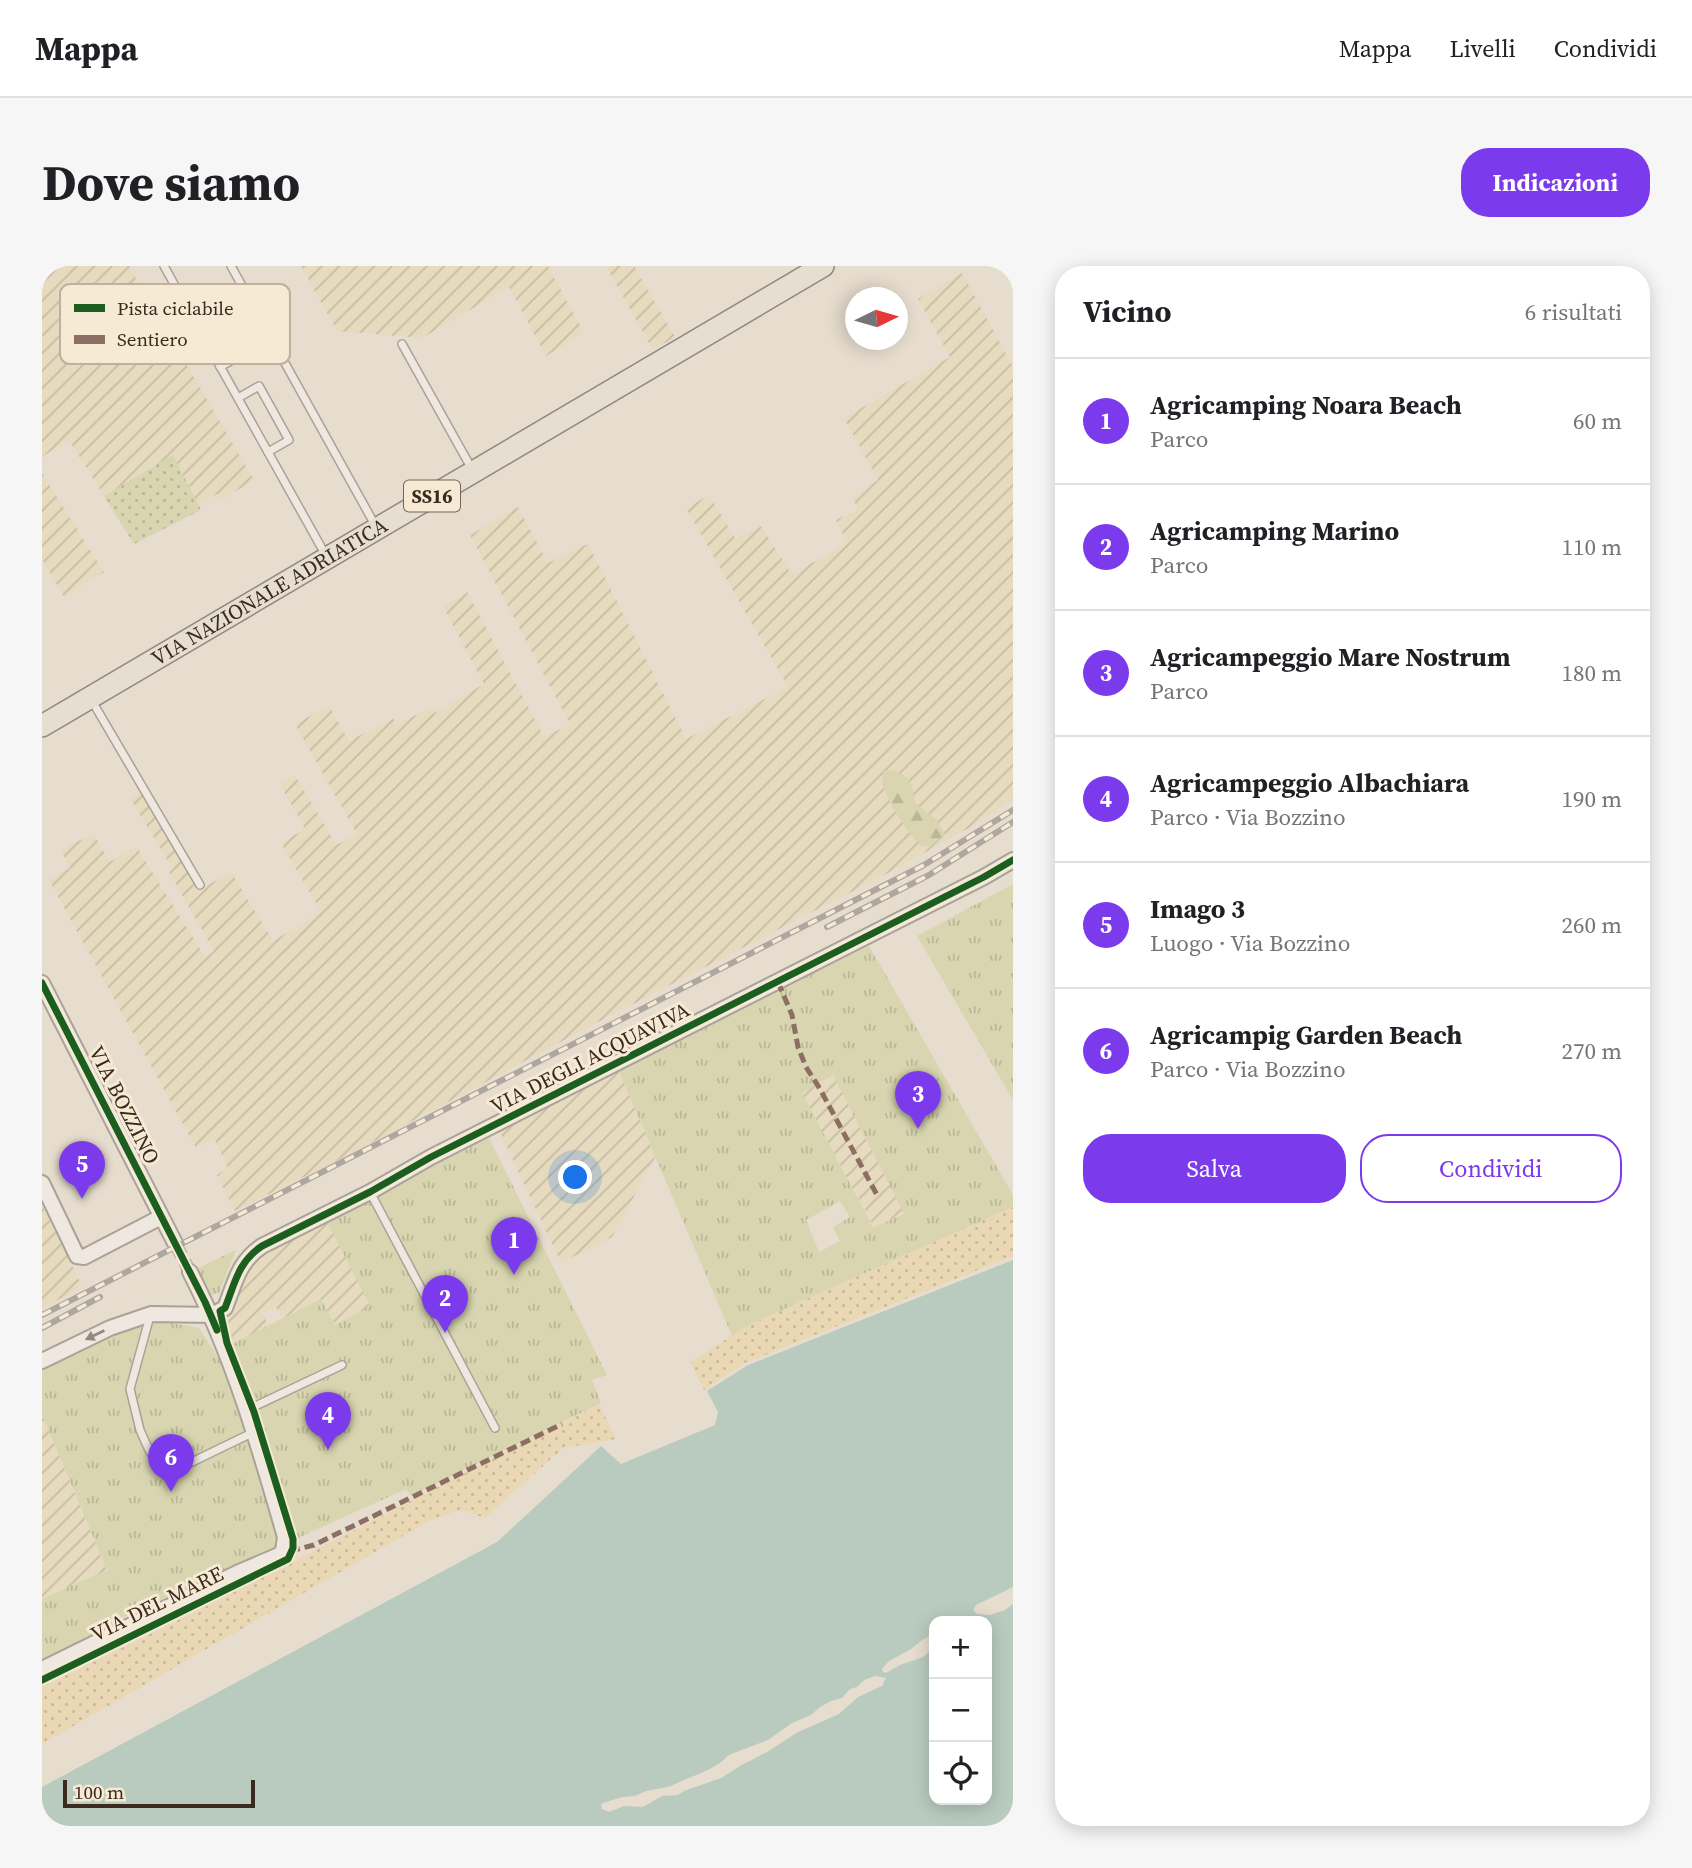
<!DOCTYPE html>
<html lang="it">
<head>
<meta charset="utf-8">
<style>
  body { margin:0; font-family:"Source Serif 4",serif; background:#f6f6f6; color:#202124 }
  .controls { position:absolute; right:21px; bottom:21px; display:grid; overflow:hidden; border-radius:14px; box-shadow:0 4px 18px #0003 }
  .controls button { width:63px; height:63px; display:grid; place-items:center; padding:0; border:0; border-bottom:2px solid #e0e0e0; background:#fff; color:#202124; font:35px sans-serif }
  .compass { position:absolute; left:803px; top:21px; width:63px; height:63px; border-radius:50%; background:#fff; box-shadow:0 4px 18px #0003; rotate:85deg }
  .scale { position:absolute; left:21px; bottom:18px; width:192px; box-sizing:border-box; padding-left:7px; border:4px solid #3b2a1e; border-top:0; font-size:19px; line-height:24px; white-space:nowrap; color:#3b2a1e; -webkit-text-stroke:5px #f7ead4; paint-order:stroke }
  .you { position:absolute; left:534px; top:912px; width:24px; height:24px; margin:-18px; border:5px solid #fff; border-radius:50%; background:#1a73e8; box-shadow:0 0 0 10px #1a73e833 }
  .badge { display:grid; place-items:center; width:46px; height:46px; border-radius:50%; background:#7c3aed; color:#fff; font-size:23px; font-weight:700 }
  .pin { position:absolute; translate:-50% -58px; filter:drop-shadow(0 2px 4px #0008) }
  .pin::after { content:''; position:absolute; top:37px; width:24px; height:21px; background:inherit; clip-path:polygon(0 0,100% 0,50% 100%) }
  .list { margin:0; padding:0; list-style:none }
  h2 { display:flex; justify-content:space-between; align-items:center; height:91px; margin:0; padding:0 28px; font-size:30px }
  h2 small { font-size:23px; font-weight:400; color:#757577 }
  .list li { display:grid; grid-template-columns:46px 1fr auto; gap:21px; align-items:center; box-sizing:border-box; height:126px; padding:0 28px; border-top:2px solid #e0e0e0 }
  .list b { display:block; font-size:26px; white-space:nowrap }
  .list p { margin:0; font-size:23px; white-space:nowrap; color:#757577 }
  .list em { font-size:23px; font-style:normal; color:#757577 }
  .actions { display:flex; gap:14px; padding:21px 28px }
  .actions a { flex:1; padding:16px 0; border:2px solid #7c3aed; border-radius:28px; text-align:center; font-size:24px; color:#7c3aed }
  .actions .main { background:#7c3aed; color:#fff }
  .icon { flex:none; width:38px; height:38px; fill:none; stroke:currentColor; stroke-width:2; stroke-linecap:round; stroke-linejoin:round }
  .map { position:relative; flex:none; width:971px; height:1560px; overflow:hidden; border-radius:28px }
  header { display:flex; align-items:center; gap:42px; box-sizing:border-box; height:98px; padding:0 35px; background:#fff; border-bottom:2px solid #e0e0e0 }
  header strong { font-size:33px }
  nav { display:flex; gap:38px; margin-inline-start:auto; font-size:24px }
  .intro { display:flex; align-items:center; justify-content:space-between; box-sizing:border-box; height:168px; padding:0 42px }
  h1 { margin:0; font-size:49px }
  .button { padding:18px 32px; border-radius:28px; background:#7c3aed; color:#fff; font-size:24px; font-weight:700 }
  main { display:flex; gap:42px; padding:0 42px }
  aside { flex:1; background:#fff; border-radius:28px; box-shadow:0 4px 18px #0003 }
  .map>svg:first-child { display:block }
  .farmland { fill:url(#farmland-furrows) }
  .grass { fill:url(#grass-tufts); fill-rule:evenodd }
  .forest { fill:url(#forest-firs) }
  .sand { fill:url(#sand-dots) }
  .garden { fill:url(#garden-dots) }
  .water { fill:#b9cbbf; fill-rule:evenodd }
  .pier { fill:#e6ddce }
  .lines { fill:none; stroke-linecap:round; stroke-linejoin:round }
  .minor-tunnel { stroke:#c4b9ab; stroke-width:14; stroke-dasharray:14 7; stroke-linecap:butt }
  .service-casing { stroke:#aba297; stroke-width:10 }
  .minor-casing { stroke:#aba297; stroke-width:18 }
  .primary-casing { stroke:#91887e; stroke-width:24 }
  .service { stroke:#eee8e0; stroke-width:7 }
  .minor { stroke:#eee8e0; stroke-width:14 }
  .primary { stroke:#e5ded1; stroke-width:21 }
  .rail-casing { stroke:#aea7a0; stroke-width:6 }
  .rail { stroke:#f7ead4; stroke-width:3.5; stroke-dasharray:10; stroke-linecap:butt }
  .quiet { stroke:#8d6e63; stroke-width:5; stroke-dasharray:10 5; stroke-linecap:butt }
  .cycleway-casing { stroke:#f7ead4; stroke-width:11 }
  .cycleway { stroke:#1b5e20; stroke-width:7 }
  .oneway { fill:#94897f }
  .labels { text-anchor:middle; stroke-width:6; stroke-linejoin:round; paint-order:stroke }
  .shield { fill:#f7ead4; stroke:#736455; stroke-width:2 }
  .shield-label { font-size:19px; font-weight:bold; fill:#3b2a1e }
  .street-label { font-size:21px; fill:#3b2a1e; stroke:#f7ead4 }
  .key { fill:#f7ead4; stroke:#bfb09d; stroke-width:2 }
  .key-label { font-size:19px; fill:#3b2a1e }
</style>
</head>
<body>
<header>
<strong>Mappa</strong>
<nav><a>Mappa</a><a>Livelli</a><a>Condividi</a></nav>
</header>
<div class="intro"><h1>Dove siamo</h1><a class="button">Indicazioni</a></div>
<main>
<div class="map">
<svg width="971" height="1560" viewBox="0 0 971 1560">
  <defs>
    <pattern id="farmland-furrows" width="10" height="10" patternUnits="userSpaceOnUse" patternTransform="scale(1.75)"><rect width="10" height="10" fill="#e6dbbe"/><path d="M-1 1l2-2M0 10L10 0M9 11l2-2" fill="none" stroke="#c6bca3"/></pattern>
    <pattern id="grass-tufts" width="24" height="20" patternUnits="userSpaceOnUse" patternTransform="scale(1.75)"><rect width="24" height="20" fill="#d8d5b0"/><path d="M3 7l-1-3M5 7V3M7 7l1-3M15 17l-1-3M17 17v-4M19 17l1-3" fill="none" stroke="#bab797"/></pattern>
    <pattern id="forest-firs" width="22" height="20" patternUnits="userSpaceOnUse" patternTransform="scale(1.75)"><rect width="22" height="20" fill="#d8d5b0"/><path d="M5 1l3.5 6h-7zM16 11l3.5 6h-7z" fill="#bab797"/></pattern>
    <pattern id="sand-dots" width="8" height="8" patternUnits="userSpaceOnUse" patternTransform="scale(1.75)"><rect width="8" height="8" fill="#ead8b5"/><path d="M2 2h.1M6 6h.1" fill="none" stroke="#caba9b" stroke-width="1.8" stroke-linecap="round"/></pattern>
    <pattern id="garden-dots" width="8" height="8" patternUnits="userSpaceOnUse" patternTransform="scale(1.75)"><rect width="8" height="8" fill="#d8d5b0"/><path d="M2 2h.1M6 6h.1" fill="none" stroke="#bab797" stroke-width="1.8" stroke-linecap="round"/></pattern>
  </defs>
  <rect width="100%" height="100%" fill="#e6ddce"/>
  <g class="farmland">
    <path d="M0,0H87L212,214L179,234L175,228L156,238L130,190L62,230L27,174L0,191Z"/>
    <path d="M259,0H506L542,67L504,90L467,21L380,72L295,65Z"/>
    <path d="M564,0H592L633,71L611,84Z"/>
    <path d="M920,7L971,101V533L934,558L848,606L556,756L312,886L193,945L175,909L186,902L172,873L154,882L7,614L28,602L19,585L51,567L68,596L94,580L163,691L172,685L127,606L131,603L88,532L99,526L157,624L189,606L231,675L279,646L239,577L263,563L238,518L253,509L294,579L315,568L253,458L287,440L307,475L351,452L354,459L390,441L393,447L442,418L401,340L425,326L502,471L528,458L428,269L476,241L506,297L546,278L644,473L746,421L644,242L667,229L693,272L719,260L750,309L805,276L794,254L816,243L810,231L836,214L802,152L908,91L876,33Z"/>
    <path d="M0,207L62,306L22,331L0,293Z"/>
    <path d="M576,803L614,890L570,971L519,997L456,862Z"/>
    <path d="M792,809L862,948L832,961L759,827Z"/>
    <path d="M0,939L40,1020L0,1043Z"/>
    <path d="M284,954L329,1040L293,1059L279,1033L240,1053L234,1041L221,1047L226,1060L188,1079L183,1059L200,1011L213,991Z"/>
    <path d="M0,1148L65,1305L0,1333Z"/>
  </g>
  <g class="grass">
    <path d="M971,618V834L875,670Z"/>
    <path d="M827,680L971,929V941L707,1059L690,1070L576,803ZM791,809L862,948L833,961H831L760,827ZM798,935L808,951L791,961L798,975L777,986L764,954Z"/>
    <path d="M447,872L565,1109L550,1114L559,1137L369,1230L364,1223L256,1272L188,1079L279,1033L293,1059L328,1040L284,954Z"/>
    <path d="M194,984L177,1027L169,1029L156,1002Z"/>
    <path d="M113,1054L157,1062L188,1111L237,1271L235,1285L172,1309L84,1350L0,1399V1333L65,1304L0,1148V1102L43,1080L99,1057L101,1064H107Z"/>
  </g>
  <path class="forest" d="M851,504C870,512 870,517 873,537L895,554L903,568L889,580H880L874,575C862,559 834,524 842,505Z"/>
  <g class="sand">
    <path d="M971,941V990L703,1097L662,1124L648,1096L707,1059Z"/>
    <path d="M557,1138L574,1173L521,1182L443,1252L418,1244L385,1256L0,1478V1421L169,1338Z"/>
  </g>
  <path class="garden" d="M131,189L159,244L92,278L62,230Z"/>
  <path class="water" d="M971,994V1560H0V1521L455,1276L559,1180L579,1198L673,1159L676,1146L665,1125L706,1099ZM892,1355H945V1534H892Z"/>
  <g class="pier">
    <path d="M971,1321V1338L963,1344L948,1349L935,1348L931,1344L934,1339Z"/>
    <path d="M892,1368V1382L881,1391L858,1399L844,1407L841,1406L840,1403L847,1395L869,1383L880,1374Z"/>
    <path d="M833,1410L844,1412L840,1420L816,1431L797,1448L756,1466L725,1486L698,1500L679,1512L642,1525L636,1529L620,1530L601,1541L582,1540L567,1546L560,1543L559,1538L561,1537L580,1531L593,1530L604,1525L626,1521L666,1504L678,1497L687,1489L726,1474L750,1457L769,1449L778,1441L789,1435L800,1432L808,1423L815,1421L822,1414Z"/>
  </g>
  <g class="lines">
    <path class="minor-tunnel" d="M133,977L148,1006"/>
    <g class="service-casing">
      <g id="service">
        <path d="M122,0L283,288"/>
        <path d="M189,0L333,259"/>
        <path d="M139,32L157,22L196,91L178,101"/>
        <path d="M360,78L431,205"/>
        <path d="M196,132L217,120L247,174L226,186"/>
        <path d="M50,435L158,619"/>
        <path d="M328,926L453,1162"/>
        <path d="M108,1050L88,1123L98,1164L107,1184L123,1209L212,1166"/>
        <path d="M205,1144L300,1099"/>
      </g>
    </g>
    <g class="minor-casing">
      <g id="minor">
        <path d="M0,717L133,977"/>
        <path d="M0,917L35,990L42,991L119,951"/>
        <path d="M0,1095L68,1062L109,1048L170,1049L183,1042C193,1017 196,996 220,980L328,926L389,891L942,611L971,594"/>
        <path d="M0,1403L195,1307L237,1289L241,1285L243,1271C217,1180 191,1090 148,1006"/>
      </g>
    </g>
    <g class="primary-casing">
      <g id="primary">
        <path id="s1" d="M0,460L781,0"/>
      </g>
    </g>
    <use href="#service" class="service"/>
    <use href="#minor" class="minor"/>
    <use href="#primary" class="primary"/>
    <g class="rail-casing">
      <g id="rail">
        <path d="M785,661L887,609L971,556"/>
        <path d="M0,1049L882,599L971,544"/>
        <path d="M0,1062L58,1031"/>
      </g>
    </g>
    <use href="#rail" class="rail"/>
    <g class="quiet">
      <path d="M736,716L750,749L756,781L764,801L778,823L835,929"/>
      <path d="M248,1285L272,1279L520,1158"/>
    </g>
    <g class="cycleway-casing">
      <g id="cycleway">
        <path d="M0,717L163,1036L175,1064"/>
        <path d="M0,1414L246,1293L251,1282V1273L212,1146L185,1077L178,1045L183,1042C193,1017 196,996 220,980L328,926L389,891L942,611L971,594"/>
      </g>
    </g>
    <use href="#cycleway" class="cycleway"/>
  </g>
  <defs><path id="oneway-solid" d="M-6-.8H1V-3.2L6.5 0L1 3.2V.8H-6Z" transform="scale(1.75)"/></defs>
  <use class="oneway" href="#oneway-solid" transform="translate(53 1069) rotate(154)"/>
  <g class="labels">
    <rect class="shield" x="362" y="214.5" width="56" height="31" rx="5"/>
    <g class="shield-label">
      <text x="390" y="237">SS16</text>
    </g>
    <g class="street-label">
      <text dy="7" stroke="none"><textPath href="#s1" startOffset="264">VIA NAZIONALE ADRIATICA</textPath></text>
      <text transform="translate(548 792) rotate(-27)" y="7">VIA DEGLI ACQUAVIVA</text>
      <text transform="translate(82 839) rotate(63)" y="7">VIA BOZZINO</text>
      <text transform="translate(115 1338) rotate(-26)" y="7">VIA DEL MARE</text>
    </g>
  </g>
  <rect x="18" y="18" width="230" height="80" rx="10" class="key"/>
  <rect x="32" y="38" width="31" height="8" fill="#1b5e20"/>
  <rect x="32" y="69" width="31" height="9" fill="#8d6e63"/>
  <g class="key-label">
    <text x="75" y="49">Pista ciclabile</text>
    <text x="75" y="80">Sentiero</text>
  </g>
</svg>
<div class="controls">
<button>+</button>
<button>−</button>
<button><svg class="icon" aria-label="locate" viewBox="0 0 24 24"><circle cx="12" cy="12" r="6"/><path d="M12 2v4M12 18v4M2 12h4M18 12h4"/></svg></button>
</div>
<svg class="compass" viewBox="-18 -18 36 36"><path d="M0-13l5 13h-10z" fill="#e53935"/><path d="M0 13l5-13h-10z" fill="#757577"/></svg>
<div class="scale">100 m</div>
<div class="you"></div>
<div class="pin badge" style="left:472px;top:1009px">1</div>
<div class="pin badge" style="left:403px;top:1067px">2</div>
<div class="pin badge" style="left:876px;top:863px">3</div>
<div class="pin badge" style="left:286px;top:1184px">4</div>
<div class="pin badge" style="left:40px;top:933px">5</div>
<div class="pin badge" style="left:129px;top:1226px">6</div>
</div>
<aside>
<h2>Vicino<small>6 risultati</small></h2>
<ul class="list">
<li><span class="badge">1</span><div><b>Agricamping Noara Beach</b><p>Parco</p></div><em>60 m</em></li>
<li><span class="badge">2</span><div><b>Agricamping Marino</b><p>Parco</p></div><em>110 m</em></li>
<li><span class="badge">3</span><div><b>Agricampeggio Mare Nostrum</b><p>Parco</p></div><em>180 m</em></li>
<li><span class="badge">4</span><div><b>Agricampeggio Albachiara</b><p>Parco · Via Bozzino</p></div><em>190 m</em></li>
<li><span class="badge">5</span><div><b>Imago 3</b><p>Luogo · Via Bozzino</p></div><em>260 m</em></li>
<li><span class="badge">6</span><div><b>Agricampig Garden Beach</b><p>Parco · Via Bozzino</p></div><em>270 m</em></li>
</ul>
<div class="actions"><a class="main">Salva</a><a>Condividi</a></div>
</aside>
</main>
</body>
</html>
